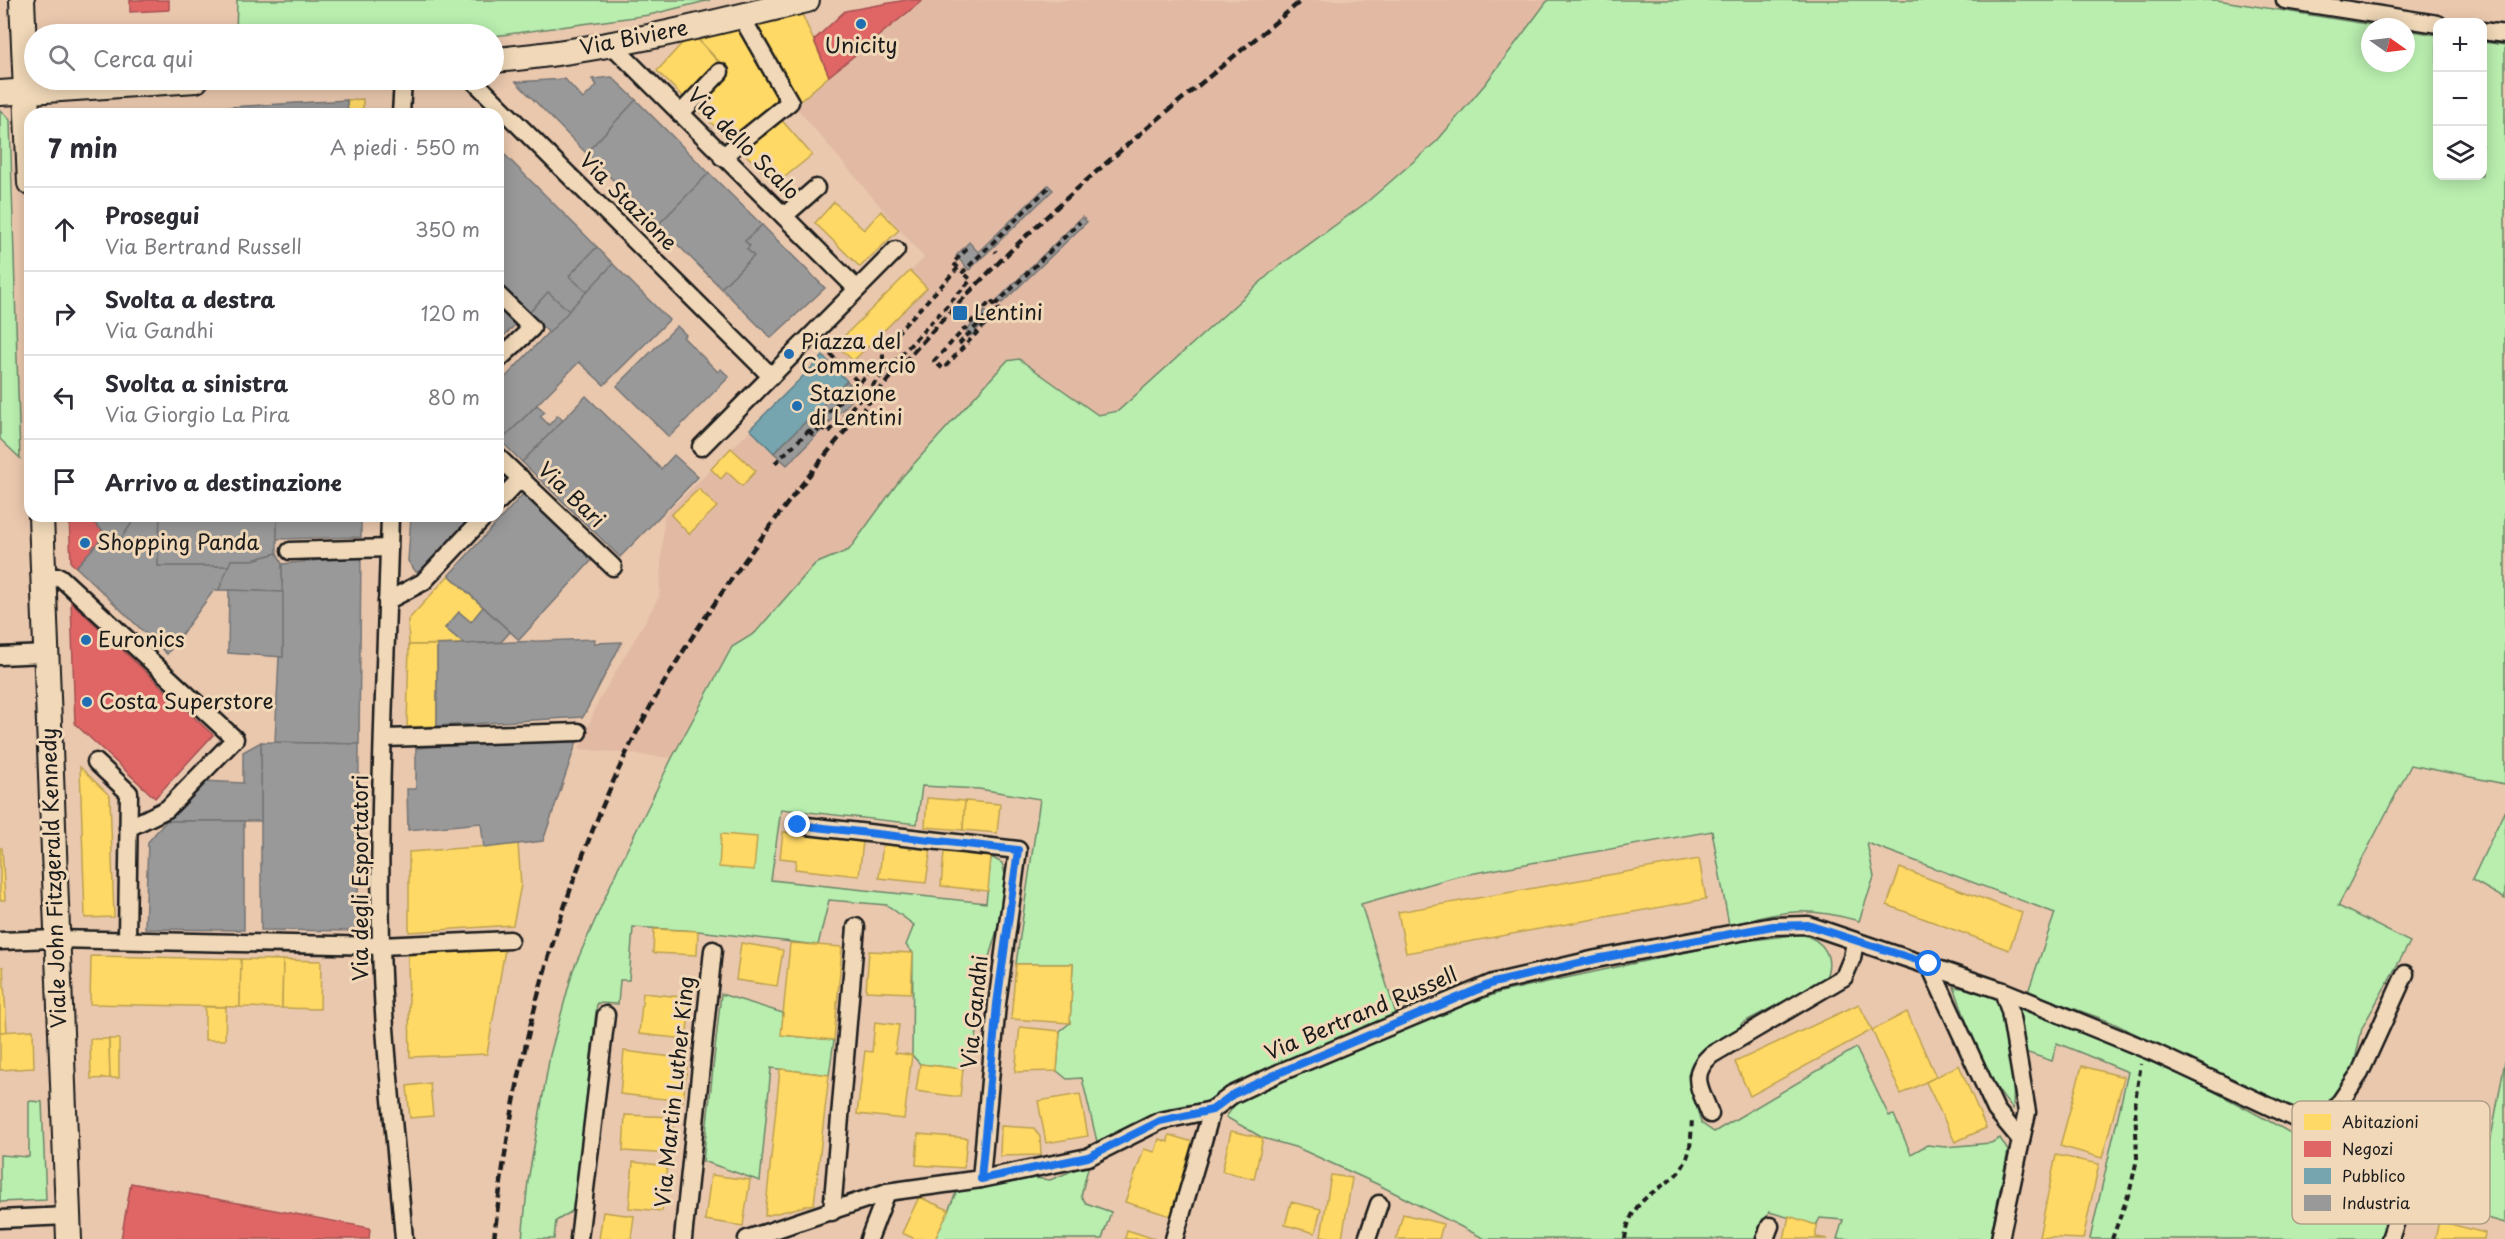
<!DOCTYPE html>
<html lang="it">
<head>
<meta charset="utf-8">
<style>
  body { margin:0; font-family:"Playpen Sans",sans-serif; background:#f2f2f3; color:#2b2b33 }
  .controls { position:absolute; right:18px; top:18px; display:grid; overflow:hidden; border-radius:12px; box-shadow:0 3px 15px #0003 }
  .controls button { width:54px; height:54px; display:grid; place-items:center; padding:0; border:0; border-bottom:2px solid #e1e1e2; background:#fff; color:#2b2b33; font:30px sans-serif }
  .compass { position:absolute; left:2361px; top:18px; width:54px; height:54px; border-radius:50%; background:#fff; box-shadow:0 3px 15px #0003; rotate:104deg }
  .stop { position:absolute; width:18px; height:18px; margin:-14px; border:4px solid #1a73e8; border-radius:50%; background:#fff }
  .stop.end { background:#1a73e8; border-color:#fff; box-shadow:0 2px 6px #0008 }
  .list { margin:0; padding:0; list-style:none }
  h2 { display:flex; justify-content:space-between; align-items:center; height:78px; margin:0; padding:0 24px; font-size:26px }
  h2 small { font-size:20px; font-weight:400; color:#7c7c81 }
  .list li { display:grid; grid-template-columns:39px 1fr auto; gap:18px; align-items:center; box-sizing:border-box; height:84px; padding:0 24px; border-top:2px solid #e1e1e2 }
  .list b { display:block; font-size:22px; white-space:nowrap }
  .list p { margin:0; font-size:20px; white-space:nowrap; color:#7c7c81 }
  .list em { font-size:20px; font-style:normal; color:#7c7c81 }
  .icon { flex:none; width:33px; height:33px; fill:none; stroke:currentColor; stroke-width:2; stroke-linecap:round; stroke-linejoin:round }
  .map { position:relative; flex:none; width:2505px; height:1239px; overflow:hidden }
  .search { position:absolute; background:#fff; box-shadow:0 3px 15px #0003; left:24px; top:24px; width:480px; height:66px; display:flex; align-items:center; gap:15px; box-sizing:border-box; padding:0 21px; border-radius:33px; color:#7c7c81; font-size:22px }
  .panel { position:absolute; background:#fff; box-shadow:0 3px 15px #0003; left:24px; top:108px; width:480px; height:414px; border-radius:18px }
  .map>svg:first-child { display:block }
  .built { fill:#e2baa4 }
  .green { fill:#b9eeaf; stroke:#6a8566; stroke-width:1.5 }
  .homes { fill:#ffd966; stroke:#bba050; stroke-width:1.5 }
  .shops { fill:#e06666; stroke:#a55050; stroke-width:1.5 }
  .public { fill:#76a5af; stroke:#5b7c83; stroke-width:1.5 }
  .industry { fill:#999; stroke:#747474; stroke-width:1.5 }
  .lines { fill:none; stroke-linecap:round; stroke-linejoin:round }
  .street-casing { stroke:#1c1c1c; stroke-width:21 }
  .secondary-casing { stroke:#1c1c1c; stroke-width:28 }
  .path { stroke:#1c1c1c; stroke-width:4; stroke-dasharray:6 4.5; stroke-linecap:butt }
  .street { stroke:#f0d8b8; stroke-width:16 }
  .secondary { stroke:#f0d8b8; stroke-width:24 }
  .rail { stroke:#1c1c1c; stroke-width:4.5; stroke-dasharray:9 4.5; stroke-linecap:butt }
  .route { stroke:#1a73e8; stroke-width:8 }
  .poi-dot { fill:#1f6fb2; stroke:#f0d8b8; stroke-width:2 }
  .labels { text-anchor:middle; stroke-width:6; stroke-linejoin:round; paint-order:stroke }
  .street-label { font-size:21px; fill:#1c1c1c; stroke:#f0d8b8 }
  .poi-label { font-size:21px; fill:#1c1c1c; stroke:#f0d8b8; text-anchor:start }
  .key { fill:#f0d8b8; stroke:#b0a089; stroke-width:1.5 }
  .key-label { font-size:16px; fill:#1c1c1c }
</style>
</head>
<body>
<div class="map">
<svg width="2505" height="1239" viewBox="0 0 2505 1239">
  <rect width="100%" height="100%" fill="#eac8ae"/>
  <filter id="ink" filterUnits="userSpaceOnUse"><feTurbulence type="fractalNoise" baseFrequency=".0167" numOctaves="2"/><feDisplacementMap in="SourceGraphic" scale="12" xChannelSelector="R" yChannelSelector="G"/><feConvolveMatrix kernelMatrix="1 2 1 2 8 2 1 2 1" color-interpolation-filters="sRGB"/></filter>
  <g filter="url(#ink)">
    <path class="built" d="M923,0H1548L1486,83L1437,141L1367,202L1275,269L1118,411L1098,415L1020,359L1007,361L902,477L849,550L815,564L755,633L732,647L672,758L579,749L598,702L659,597L664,516L924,258L794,105Z"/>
    <g class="green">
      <path d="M237,0H710L649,15L494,36L236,34Z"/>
      <path d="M1548,0H2217L2385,27H2370V63H2406V30L2437,35L2438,176H2482L2483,42L2505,45V784L2411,765L2338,906L2410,942L2362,1028L2352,1074L2329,1104L2310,1112L2261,1095L2111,1022L2028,992L2055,913L1867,843L1874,877L1859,921C1802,905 1784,912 1729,925L1712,831L1458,876L1361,904L1396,1014L1205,1102L1175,1107L1098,1146L1082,1078L1067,1079L1057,1071L1060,1031L1070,1023L1073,964H1016L1040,799L979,789L922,786L917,824L781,809L771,880L986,903L991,857L1002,863L1006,878L1003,910L989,957L975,1044L963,1069L920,1064L912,1055L913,953L906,945L914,925L887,905L829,900L818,945L698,931L633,927L629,980H620L618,1004L597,1003L574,1210L556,1221L554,1239H522L528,1181L550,1055L573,970L618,868L672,758L732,647L755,633L815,564L849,550L902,477L1007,361L1019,359L1098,415L1118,411L1275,269L1367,202L1437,141L1486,83Z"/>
      <path d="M0,110L10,120L20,458L0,439Z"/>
      <path d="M2505,810V899L2472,880Z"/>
      <path d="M1801,934C1824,940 1835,957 1825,980L1742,1023C1735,1042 1701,1044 1688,1075L1701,1123L1714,1132L1856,1048L1889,1116L1894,1115L1911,1154L1927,1145L1945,1147L1991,1143L2000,1138L2008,1151L1990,1239H1837L1843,1220L1820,1218L1816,1225L1769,1212L1756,1239H1485L1377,1184L1298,1148L1263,1138L1226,1117L1236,1103L1258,1090L1414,1024L1501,992L1729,943Z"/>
      <path d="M1954,987C1967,989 1983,989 1994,998C2013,1012 2014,1085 2013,1109C1982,1076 1970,1029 1954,987Z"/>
      <path d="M721,994L783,1013L782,1035L834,1040L829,1075L771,1068L760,1181L703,1161Z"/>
      <path d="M2015,1007C2075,1031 2135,1053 2193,1081C2263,1115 2329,1157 2399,1191L2383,1239H2090L2128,1072L2057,1043L2052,1061L2025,1052Z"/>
      <path d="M2505,1061V1223L2477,1215Z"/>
      <path d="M29,1101L42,1102L46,1200L0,1202V1155L29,1157Z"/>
      <path d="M1089,1164L1081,1196L1086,1203L1111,1212L1102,1239H935L957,1191L1034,1178L1050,1180Z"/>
    </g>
    <g class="homes">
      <path d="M802,14L829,76L799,102L753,25Z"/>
      <path d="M745,27L785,99L731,142L696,108L729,72L696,37Z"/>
      <path d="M696,37L719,63L685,99L657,71L684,41Z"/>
      <path d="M363,99V114H348L347,100Z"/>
      <path d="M778,116L812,155L776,184L740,149Z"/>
      <path d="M834,202L864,230L881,211L899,230L860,267L815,223Z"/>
      <path d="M910,271L927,288L853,361L836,344Z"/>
      <path d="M731,448L756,471L742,486L727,472L721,479L711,469Z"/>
      <path d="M699,489L717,507L689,534L671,515Z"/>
      <path d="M449,575L483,607L471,622L459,612L445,628L464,644L409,645L408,620Z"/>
      <path d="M409,645H437V726L407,727Z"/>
      <path d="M80,767L110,796L114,917L85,918Z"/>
      <path d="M927,798L965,801L963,830L925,827Z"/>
      <path d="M965,801L1000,804L997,833L963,830Z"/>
      <path d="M783,832L863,841L859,876L795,869L796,860L780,858Z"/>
      <path d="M721,834L757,837L754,870L719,867Z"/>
      <path d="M883,842L931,848L926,883L879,878Z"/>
      <path d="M518,844L521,885L513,925L409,932V852Z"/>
      <path d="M0,848H2L5,900H0Z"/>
      <path d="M944,852L991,857L988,891L941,886Z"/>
      <path d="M1699,859L1706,899L1406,953L1398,912Z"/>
      <path d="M1900,868L2022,913L2009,950L1887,905Z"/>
      <path d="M654,929L698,931L697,955L653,953Z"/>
      <path d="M741,943L783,950L777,986L736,980Z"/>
      <path d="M790,943L842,947L834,1040L781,1035Z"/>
      <path d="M505,949L487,1054L410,1057L408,955Z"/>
      <path d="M869,951L913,953L911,993L866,991Z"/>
      <path d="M91,956L241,959L240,1007L90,1004Z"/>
      <path d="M241,959L283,960L282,1008L240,1007Z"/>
      <path d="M283,960L321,961L320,1009L282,1008Z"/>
      <path d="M1016,964H1073L1070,1023L1011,1019Z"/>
      <path d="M0,967H3L7,1032H0Z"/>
      <path d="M643,993L691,998L686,1039L639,1034Z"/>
      <path d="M1859,1004L1872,1030L1750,1096L1735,1062Z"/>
      <path d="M205,1007H226L225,1040H205Z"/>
      <path d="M1907,1012L1936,1077L1901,1094L1872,1030Z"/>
      <path d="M875,1022L899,1025L895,1053L912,1055L904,1119L857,1114L865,1051L872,1052Z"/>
      <path d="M1020,1027L1060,1031L1057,1071L1015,1072Z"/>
      <path d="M33,1030L34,1068L0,1070V1032Z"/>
      <path d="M90,1039H109L110,1078L91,1079Z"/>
      <path d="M109,1039H119V1078H110Z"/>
      <path d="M624,1051L688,1059L683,1101L620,1094Z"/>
      <path d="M920,1064L963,1069L960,1097L916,1091Z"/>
      <path d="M1959,1065L1986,1128L1955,1142L1926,1082Z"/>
      <path d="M2082,1066L2124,1077L2102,1158L2060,1146Z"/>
      <path d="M780,1069L829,1075L814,1204L765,1216Z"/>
      <path d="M430,1083L433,1116L410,1118L407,1086Z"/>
      <path d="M1080,1094L1088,1136L1046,1143L1038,1101Z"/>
      <path d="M625,1115L674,1117L671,1154L623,1151Z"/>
      <path d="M1001,1126L1034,1128L1040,1137L1041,1155L1000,1156Z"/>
      <path d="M1231,1131L1263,1138L1254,1179L1222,1171Z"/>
      <path d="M918,1134L967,1138L964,1168L916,1165Z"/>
      <path d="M1169,1135L1193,1142L1171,1216L1125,1202L1144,1149L1155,1152L1159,1139L1168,1142Z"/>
      <path d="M2056,1155L2099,1164L2083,1239L2039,1237Z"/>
      <path d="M633,1162L667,1166L662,1211L629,1208Z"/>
      <path d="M711,1175L750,1180L743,1226L705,1220Z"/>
      <path d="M1331,1175L1352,1178L1342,1239L1321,1236Z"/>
      <path d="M919,1197L949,1210L935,1239H915L902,1233Z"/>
      <path d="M1291,1202L1321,1209L1315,1233L1285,1225Z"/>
      <path d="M603,1212L634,1216L631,1239H599Z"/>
      <path d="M1403,1214L1443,1224L1439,1239H1396Z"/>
      <path d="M1789,1216L1816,1225V1237L1828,1239H1784Z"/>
      <path d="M2439,1221L2485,1233L2484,1239H2435Z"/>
      <path d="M1127,1230L1155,1239H1125Z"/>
    </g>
    <g class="shops">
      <path d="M130,0H169V10L130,12Z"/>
      <path d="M906,0H923L829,76L814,40L845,11Z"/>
      <path d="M69,516H87L106,534L76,567L71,563Z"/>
      <path d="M71,602L213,735L155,798L75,724Z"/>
      <path d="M131,1183L370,1228L369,1239H121Z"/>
    </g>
    <path class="public" d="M823,356L847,381L774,453L750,429Z"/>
    <g class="industry">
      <path d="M612,77L636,100L586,153L516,82L565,79L583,99L597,85L592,79Z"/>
      <path d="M347,100L348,114H181V110Z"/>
      <path d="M636,100L709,173L658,225L586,153Z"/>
      <path d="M498,148L597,247L569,276L587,292L569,311L548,292L529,313L498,282Z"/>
      <path d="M709,173L762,225L745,241L750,246L747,249L754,256L721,288L658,225Z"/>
      <path d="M1048,185L1053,190L969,270L956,256L969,242L978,252Z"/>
      <path d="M1082,217L1087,222L1002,303L998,299Z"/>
      <path d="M762,225L825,288L771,338L721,288L754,256L747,249L750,246L745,241Z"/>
      <path d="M597,247L613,264L587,292L569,276Z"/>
      <path d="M613,264L669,320L604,385L579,362L501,441L498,438V385Z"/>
      <path d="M548,292L569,311L549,333L529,313Z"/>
      <path d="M498,308L515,325L498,342Z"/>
      <path d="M985,311L990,316L971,336L966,331Z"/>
      <path d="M677,326L686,335L683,337L718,372L721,369L729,377L669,437L617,386Z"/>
      <path d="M847,381L859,393L787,465L774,453Z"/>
      <path d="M586,396L661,469L674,455L698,477L620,557L522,462Z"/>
      <path d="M537,405L545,412L540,416L549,425L558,415L563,420L522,462L501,441Z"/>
      <path d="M498,470L507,479L498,489Z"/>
      <path d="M523,494L592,560L519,640L449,575Z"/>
      <path d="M87,516H137L117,544Z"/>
      <path d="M137,516H160L158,566H230L219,590H214L167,654L76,567L106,534L117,544Z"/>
      <path d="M160,516H277V553L253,560H231L230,566H158Z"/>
      <path d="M277,516H376L361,517V537L277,539Z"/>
      <path d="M411,516H473L421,571L416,572L408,561Z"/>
      <path d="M277,553L282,564L283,592L219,590L231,560H253Z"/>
      <path d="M361,556L359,744L275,742L279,657H283L282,564Z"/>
      <path d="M229,590L283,592V657L228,653Z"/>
      <path d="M483,607L510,632L501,642L464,644L445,628L459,612L471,622Z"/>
      <path d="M595,639L594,643L622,642L583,717L437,726V645Z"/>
      <path d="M578,738L543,841L484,848L481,823L408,830L407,789H416V748Z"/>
      <path d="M261,742L359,744L358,931L261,930Z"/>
      <path d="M261,742V821H166L204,781L243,783V752Z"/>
      <path d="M166,821H244V930L145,929L148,842Z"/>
    </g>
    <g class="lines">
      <g class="street-casing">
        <g id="street">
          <path d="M2285,0L2438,24"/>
          <path d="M2482,31L2505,34"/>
          <path d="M610,43L857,289"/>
          <path d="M473,80L771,376"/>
          <path d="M401,114L403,80"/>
          <path d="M680,114L720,72"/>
          <path d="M722,157L790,102L741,16"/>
          <path d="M784,216L816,188"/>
          <path d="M498,295L532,328L498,360"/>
          <path d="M701,447L896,250"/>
          <path d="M498,457L613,567"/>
          <path d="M498,502L521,478"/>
          <path d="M390,516C386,659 378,801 381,944C383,1042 396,1141 404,1239"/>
          <path d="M290,551L389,548"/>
          <path d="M43,577H60L235,739L167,809L128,828"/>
          <path d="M387,601L423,582L485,516"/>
          <path d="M0,656L46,654"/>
          <path d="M384,738L578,732"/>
          <path d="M96,762L129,793L127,940"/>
          <path d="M798,825L1018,850L997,1004L981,1179"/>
          <path d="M0,941L55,939L381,946L510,940"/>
          <path d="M1929,964L1996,1110L2021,1140"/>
          <path d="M1710,1114C1701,1089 1688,1076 1711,1055L1844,977L1852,958L1855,942"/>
          <path d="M832,1212L856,927"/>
          <path d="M0,1219L68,1216"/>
          <path d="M579,1239L606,1015"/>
          <path d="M683,1239L713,950"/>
          <path d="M747,1239L887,1192L981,1179L1088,1157L1160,1121L1212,1110L1232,1095L1281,1072L1493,983L1596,959L1773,926L1808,925L2003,991L2153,1052L2311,1126L2330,1117L2360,1073L2405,974"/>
          <path d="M869,1239L887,1192"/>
          <path d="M1174,1239L1212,1110"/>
          <path d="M1367,1239L1379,1204"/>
          <path d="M1765,1239L1770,1226"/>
          <path d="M2000,1239L2027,1112L2010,1011L2003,991"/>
          <path d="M2390,1239L2400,1209"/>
        </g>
      </g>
      <g class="secondary-casing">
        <g id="secondary">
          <path d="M22,0L30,183"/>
          <path d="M494,60C599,52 705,25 807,0"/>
          <path d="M0,93L196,80"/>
          <path d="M41,516L69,1239"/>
        </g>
      </g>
      <g class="path">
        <path d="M967,249L953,263L963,272L1048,188"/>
        <path d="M995,251L996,252"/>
        <path d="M991,301L999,309L943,369L934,361Z"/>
        <path d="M995,305L1080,222"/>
        <path d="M959,344L986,316"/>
        <path d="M823,347L859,383L883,358V348L958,268"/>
        <path d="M813,414L820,420"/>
        <path d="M821,427L828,433L971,280L963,272"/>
        <path d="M809,431L813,435L829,420L825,416"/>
        <path d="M775,463L859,383"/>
        <path d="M1625,1239C1632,1187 1673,1192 1686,1160C1692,1147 1691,1132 1692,1118"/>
        <path d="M2112,1239L2130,1190L2137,1159L2135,1101L2141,1064"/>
      </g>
      <use href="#street" class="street"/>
      <use href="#secondary" class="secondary"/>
      <path class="rail" d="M494,1239C512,1070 551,915 623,760C661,680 712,604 765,533C852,416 948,307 1056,208C1135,135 1220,69 1302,0"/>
    </g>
  </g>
  <g class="lines" filter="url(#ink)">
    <path class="route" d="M798,825L1018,850L997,1004L981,1179L1088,1157L1160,1121L1212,1110L1232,1095L1281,1072L1493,983L1596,959L1773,926L1808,925L1929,964"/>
  </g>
  <g class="poi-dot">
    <circle cx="861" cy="24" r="6"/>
    <rect x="952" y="305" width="16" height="16" rx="3"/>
    <circle cx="789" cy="354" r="6"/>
    <circle cx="797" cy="406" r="6"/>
    <circle cx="85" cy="543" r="6"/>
    <circle cx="86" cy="640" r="6"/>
    <circle cx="87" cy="702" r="6"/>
  </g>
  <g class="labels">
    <g class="street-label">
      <text transform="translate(634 38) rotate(-11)" y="7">Via Biviere</text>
      <text transform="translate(743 144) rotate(45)" y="7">Via dello Scalo</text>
      <text transform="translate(628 202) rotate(45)" y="7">Via Stazione</text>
      <text transform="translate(571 495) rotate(44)" y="7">Via Bari</text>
      <text transform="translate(54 878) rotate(-92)" y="7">Viale John Fitzgerald Kennedy</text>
      <text transform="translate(361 878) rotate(-90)" y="7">Via degli Esportatori</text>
      <text transform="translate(975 1012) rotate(-84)" y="7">Via Gandhi</text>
      <text transform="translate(1361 1014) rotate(-23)" y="7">Via Bertrand Russell</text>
      <text transform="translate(675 1092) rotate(-84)" y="7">Via Martin Luther King</text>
    </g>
    <g class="poi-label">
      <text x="861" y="53" text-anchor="middle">Unicity</text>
      <text x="974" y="320">Lentini</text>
      <text x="801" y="349">Piazza del<tspan x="801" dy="24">Commercio</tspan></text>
      <text x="809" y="401">Stazione<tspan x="809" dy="24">di Lentini</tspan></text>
      <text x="97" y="550">Shopping Panda</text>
      <text x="98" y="647">Euronics</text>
      <text x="99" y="709">Costa Superstore</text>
    </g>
  </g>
  <rect x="2292" y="1101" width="198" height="123" rx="9" class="key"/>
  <rect x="2304" y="1114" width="27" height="16" fill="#ffd966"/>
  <rect x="2304" y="1141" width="27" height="16" fill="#e06666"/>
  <rect x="2304" y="1168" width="27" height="16" fill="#76a5af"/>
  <rect x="2304" y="1195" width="27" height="16" fill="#999"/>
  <g class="key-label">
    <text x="2342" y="1128">Abitazioni</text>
    <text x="2342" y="1155">Negozi</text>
    <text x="2342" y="1182">Pubblico</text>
    <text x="2342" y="1209">Industria</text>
  </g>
</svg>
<div class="controls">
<button>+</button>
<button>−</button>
<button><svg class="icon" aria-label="layers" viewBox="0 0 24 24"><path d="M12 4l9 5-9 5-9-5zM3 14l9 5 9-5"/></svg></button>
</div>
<svg class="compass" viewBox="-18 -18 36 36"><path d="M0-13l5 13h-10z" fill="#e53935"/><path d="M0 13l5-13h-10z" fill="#7c7c81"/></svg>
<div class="stop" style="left:1929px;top:964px"></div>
<div class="stop end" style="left:798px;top:825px"></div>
<div class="search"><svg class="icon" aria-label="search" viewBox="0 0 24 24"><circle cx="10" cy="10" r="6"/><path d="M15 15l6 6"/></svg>Cerca qui</div>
<section class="panel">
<h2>7 min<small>A piedi · 550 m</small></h2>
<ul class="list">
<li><svg class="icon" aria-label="ahead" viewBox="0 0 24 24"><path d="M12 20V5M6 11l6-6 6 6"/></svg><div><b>Prosegui</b><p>Via Bertrand Russell</p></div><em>350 m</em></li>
<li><svg class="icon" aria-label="right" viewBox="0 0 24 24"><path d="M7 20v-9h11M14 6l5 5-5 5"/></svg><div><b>Svolta a destra</b><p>Via Gandhi</p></div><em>120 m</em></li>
<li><svg class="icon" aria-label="left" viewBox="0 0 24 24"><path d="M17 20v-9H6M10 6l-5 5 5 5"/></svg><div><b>Svolta a sinistra</b><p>Via Giorgio La Pira</p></div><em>80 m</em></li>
<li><svg class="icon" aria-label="arrive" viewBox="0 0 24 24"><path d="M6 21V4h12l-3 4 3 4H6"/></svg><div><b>Arrivo a destinazione</b></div></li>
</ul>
</section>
</div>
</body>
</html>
